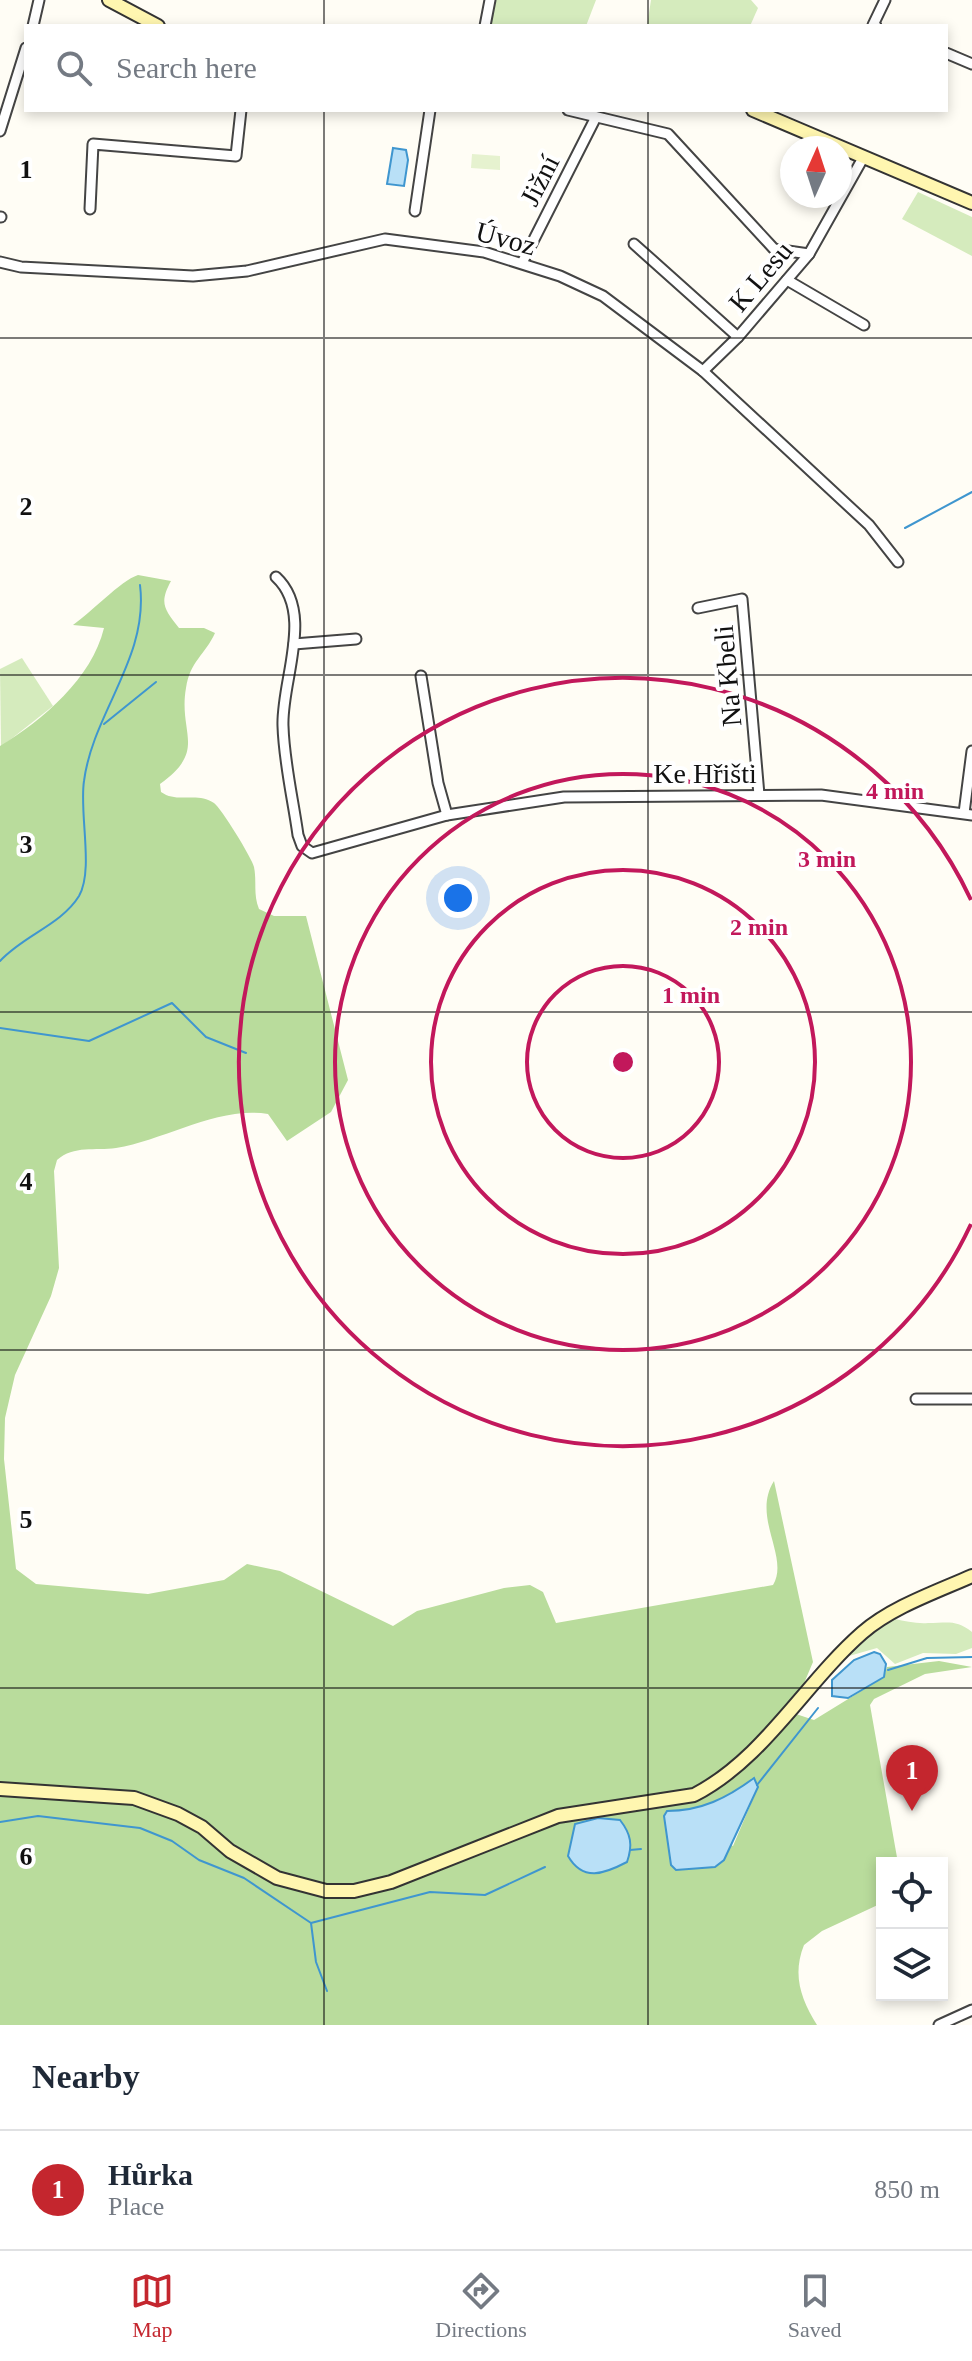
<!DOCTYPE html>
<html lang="en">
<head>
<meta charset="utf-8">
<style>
  body { margin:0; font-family:Georgia,serif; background:#f6f6f7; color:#1f2937 }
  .controls { position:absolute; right:24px; bottom:24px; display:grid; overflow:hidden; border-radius:0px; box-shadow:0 4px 12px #0003 }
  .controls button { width:72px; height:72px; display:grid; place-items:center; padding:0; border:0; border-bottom:2px solid #e0e1e3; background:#fff; color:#1f2937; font:40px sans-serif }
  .compass { position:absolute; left:780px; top:136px; width:72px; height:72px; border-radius:50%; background:#fff; box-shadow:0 4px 12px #0003; rotate:3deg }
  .you { position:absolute; left:458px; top:898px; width:28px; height:28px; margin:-20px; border:6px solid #fff; border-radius:50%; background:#1a73e8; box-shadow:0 0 0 12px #1a73e833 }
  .badge { display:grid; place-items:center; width:52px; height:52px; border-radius:50%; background:#c4262e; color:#fff; font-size:26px; font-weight:700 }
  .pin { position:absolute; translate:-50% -66px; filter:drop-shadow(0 2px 4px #0008) }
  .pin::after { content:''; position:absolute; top:42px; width:28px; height:24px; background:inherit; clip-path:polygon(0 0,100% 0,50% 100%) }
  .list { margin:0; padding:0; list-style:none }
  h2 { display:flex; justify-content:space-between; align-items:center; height:104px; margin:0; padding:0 32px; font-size:34px }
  h2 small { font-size:26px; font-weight:400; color:#747a83 }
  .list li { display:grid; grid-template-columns:52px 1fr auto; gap:24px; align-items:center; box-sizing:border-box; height:120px; padding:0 32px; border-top:2px solid #e0e1e3 }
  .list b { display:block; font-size:30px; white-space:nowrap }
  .list p { margin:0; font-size:26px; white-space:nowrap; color:#747a83 }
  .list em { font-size:26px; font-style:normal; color:#747a83 }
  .icon { flex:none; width:44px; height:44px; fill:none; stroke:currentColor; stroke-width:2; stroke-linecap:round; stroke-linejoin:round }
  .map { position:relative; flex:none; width:972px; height:2025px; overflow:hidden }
  .search { position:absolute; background:#fff; box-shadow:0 4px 12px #0003; left:24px; right:24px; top:24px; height:88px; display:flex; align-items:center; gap:20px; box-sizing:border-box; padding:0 28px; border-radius:0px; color:#747a83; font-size:30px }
  .sheet { height:224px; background:#fff }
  nav { display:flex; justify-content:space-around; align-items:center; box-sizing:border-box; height:112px; border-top:2px solid #e0e1e3; background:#fff; font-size:22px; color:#747a83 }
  nav a { display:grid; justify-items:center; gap:4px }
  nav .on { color:#c4262e }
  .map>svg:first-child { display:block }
  .green { fill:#d5ebbd }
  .forest { fill:#b9dc9c; fill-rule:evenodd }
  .pitch { fill:#e6f2cf }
  .water { fill:#b9e0f7; stroke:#3f96cf; stroke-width:2 }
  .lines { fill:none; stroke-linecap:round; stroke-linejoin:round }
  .stream { stroke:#3f96cf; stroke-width:2 }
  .street-casing { stroke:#444; stroke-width:13 }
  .secondary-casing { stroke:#333; stroke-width:16 }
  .street { stroke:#fff; stroke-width:9 }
  .secondary { stroke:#fff6b0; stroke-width:12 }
  .grid { fill:none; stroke:#111; stroke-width:2; stroke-opacity:0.55 }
  .ring { fill:none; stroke:#c2185b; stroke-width:4 }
  .labels { text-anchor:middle; stroke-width:8; stroke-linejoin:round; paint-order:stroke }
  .street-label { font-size:28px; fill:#111; stroke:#fff }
  .grid-label { font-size:26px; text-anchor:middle; font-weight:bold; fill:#111; stroke:#fff; stroke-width:8; stroke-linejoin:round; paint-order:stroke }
  .centre { fill:#c2185b; stroke:#fff; stroke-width:4 }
  .ring-label { font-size:24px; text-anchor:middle; font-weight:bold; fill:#c2185b; stroke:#fff; stroke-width:8; stroke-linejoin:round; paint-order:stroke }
</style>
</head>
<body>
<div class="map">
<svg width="972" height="2025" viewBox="0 0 972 2025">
  <rect width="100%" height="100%" fill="#fffdf5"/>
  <g class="green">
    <path d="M496,0H596L586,26H491Z"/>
    <path d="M651,0H751L758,8L750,26H647Z"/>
    <path d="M918,192L972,217V256L902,219Z"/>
    <path d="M22,658L53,706L1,747L0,669Z"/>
    <path d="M895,1619C905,1621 917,1624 928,1623C947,1623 956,1619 972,1632V1648L956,1654L923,1653L895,1664L877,1648L849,1656L861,1641Z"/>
  </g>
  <g class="forest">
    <path d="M138,575L171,581C159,603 164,609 179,628H204L215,633C205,655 190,661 186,688C178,733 208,750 160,784L161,792C178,804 197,791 214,803C221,808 252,858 254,867C257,882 253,894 259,909L274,916H306L348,1080L331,1112L287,1141L268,1114C217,1106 166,1140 116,1148C95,1151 74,1145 57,1160L54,1171L59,1268L51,1296L15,1375L5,1418L4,1459L16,1569L36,1584L148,1594L224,1580L247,1564L280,1571L393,1626L417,1611L504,1588L530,1585L543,1592L556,1623L773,1585C790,1557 751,1517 774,1481L813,1662L802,1688L739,1760L692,1790L557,1812L389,1878L354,1886H326L279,1874L135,1793L0,1784V746C43,720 92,678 104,628L73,625C92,612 120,581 138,575Z"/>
    <path d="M939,1661L972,1667L925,1674L874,1699L870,1705L898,1863H882V1903L822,1931L804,1945C792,1975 801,1999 817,2025H0V1793L133,1803L176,1818L199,1831L227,1855L275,1883L355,1895L560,1821L695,1799L745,1767L793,1713L814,1720L884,1677L887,1667ZM754,1778L758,1787L733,1846L667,1811C701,1811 726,1798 754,1778Z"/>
  </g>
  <path class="pitch" d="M472,154L500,156V170L471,168Z"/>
  <g class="water">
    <path d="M393,148L406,150L408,160L404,186L387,184Z"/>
    <path d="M874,1652L880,1654L886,1664L884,1677L848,1698L832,1696V1680L854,1660Z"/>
    <path d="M754,1778L758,1787L724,1860L715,1867L676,1870L671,1865L664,1816L667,1811C701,1811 727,1798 754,1778Z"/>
    <path d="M598,1818L620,1820C631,1834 633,1845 627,1862C604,1874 583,1882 568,1856L575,1824Z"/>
  </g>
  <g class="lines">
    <g class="stream">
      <path d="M905,528L972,492"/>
      <path d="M104,724L156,682"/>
      <path d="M0,961C24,935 61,925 79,896C94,870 79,813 84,781C93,712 149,658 140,585"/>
      <path d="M0,1028L89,1041L172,1003L206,1037L246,1053"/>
      <path d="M888,1670L927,1658L972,1657"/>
      <path d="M757,1785L818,1708"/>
      <path d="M0,1822L38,1816L140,1828L172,1841L199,1860L244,1878L311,1923L430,1892L485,1895L545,1867"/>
      <path d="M630,1850L641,1849"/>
      <path d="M311,1923L316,1962L327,1991"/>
    </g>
    <g class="street-casing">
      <g id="street">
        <path d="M33,26L39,0"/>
        <path d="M485,26L490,0"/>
        <path d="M876,26L873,25L885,0"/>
        <path d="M946,53L972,64"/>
        <path d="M568,110L668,134L774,249L809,254"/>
        <path d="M0,131L26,48"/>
        <path d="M90,209L93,144L236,156L241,110"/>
        <path d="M415,211L430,110"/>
        <path d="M0,217H1"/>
        <path d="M634,244L738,337"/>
        <path d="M0,262L21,267L193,276L247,271L385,239L484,252L560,276L603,296L703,371L869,525L898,562"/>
        <path d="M522,263L596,117"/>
        <path d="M787,280L864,325"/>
        <path d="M703,371L738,337L809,254L863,158"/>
        <path d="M276,577C315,613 281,681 283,726C284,762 293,799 298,835L302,846L312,853L447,815L564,797L821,795L972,815"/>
        <path d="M698,608L742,599L759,795"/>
        <path d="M294,644L356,639"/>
        <path d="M421,676L438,783L447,815"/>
        <path d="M964,813L972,751"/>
        <path d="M916,1399H972"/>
        <path d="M939,2025L972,2010"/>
      </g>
    </g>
    <g class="secondary-casing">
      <g id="secondary">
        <path d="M109,0L158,26"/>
        <path d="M753,110L972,203"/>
        <path d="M0,1789L134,1798L178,1814L202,1827L230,1851L277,1878L326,1891H354L391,1882L558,1816L694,1795C764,1759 804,1684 862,1633C892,1607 936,1592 972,1576"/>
      </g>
    </g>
    <use href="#street" class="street"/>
    <use href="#secondary" class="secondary"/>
  </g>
  <path class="grid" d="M324,0V26M648,0V26M324,110V2025M648,110V2025M0,338H972M0,675H972M0,1012H972M0,1350H972M0,1688H972"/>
  <g class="ring">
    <circle cx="623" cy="1062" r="96"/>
    <circle cx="623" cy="1062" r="192"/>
    <circle cx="623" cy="1062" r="288"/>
    <path d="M971 1224A384 384 0 1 1 971 900"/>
  </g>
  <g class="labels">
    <g class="street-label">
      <text transform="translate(539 180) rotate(-63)" y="10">Jižní</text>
      <text transform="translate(506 238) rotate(15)" y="10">Úvoz</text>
      <text transform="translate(760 276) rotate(-50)" y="10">K Lesu</text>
      <text transform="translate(727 676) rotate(-95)" y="10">Na Kbeli</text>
      <text x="705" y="783">Ke Hřišti</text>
    </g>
  </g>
  <g class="grid-label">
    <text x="26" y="178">1</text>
    <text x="26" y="515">2</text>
    <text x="26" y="853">3</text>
    <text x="26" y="1190">4</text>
    <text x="26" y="1528">5</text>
    <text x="26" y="1865">6</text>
  </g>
  <circle cx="623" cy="1062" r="12" class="centre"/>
  <g class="ring-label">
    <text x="895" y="799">4 min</text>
    <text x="827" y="867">3 min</text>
    <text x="759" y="935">2 min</text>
    <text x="691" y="1003">1 min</text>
  </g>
</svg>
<div class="controls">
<button><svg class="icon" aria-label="locate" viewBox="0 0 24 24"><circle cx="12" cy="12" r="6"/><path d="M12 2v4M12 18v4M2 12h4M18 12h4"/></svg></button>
<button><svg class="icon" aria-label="layers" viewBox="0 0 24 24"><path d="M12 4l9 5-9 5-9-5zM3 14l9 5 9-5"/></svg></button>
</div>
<svg class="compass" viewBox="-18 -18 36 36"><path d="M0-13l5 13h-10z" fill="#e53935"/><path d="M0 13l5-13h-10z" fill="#747a83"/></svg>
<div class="you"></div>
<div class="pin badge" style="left:912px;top:1811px">1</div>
<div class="search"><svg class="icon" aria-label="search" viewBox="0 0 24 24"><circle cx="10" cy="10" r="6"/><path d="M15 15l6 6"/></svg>Search here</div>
</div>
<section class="sheet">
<h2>Nearby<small></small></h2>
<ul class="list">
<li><span class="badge">1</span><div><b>Hůrka</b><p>Place</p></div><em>850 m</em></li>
</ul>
</section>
<nav>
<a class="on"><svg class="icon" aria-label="map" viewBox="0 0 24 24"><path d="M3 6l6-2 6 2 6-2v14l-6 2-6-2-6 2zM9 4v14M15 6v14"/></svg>Map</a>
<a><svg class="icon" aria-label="directions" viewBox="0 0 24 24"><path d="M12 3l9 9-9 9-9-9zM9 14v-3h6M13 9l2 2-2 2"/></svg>Directions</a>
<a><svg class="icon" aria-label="saved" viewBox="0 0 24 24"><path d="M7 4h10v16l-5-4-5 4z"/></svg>Saved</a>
</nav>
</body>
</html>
